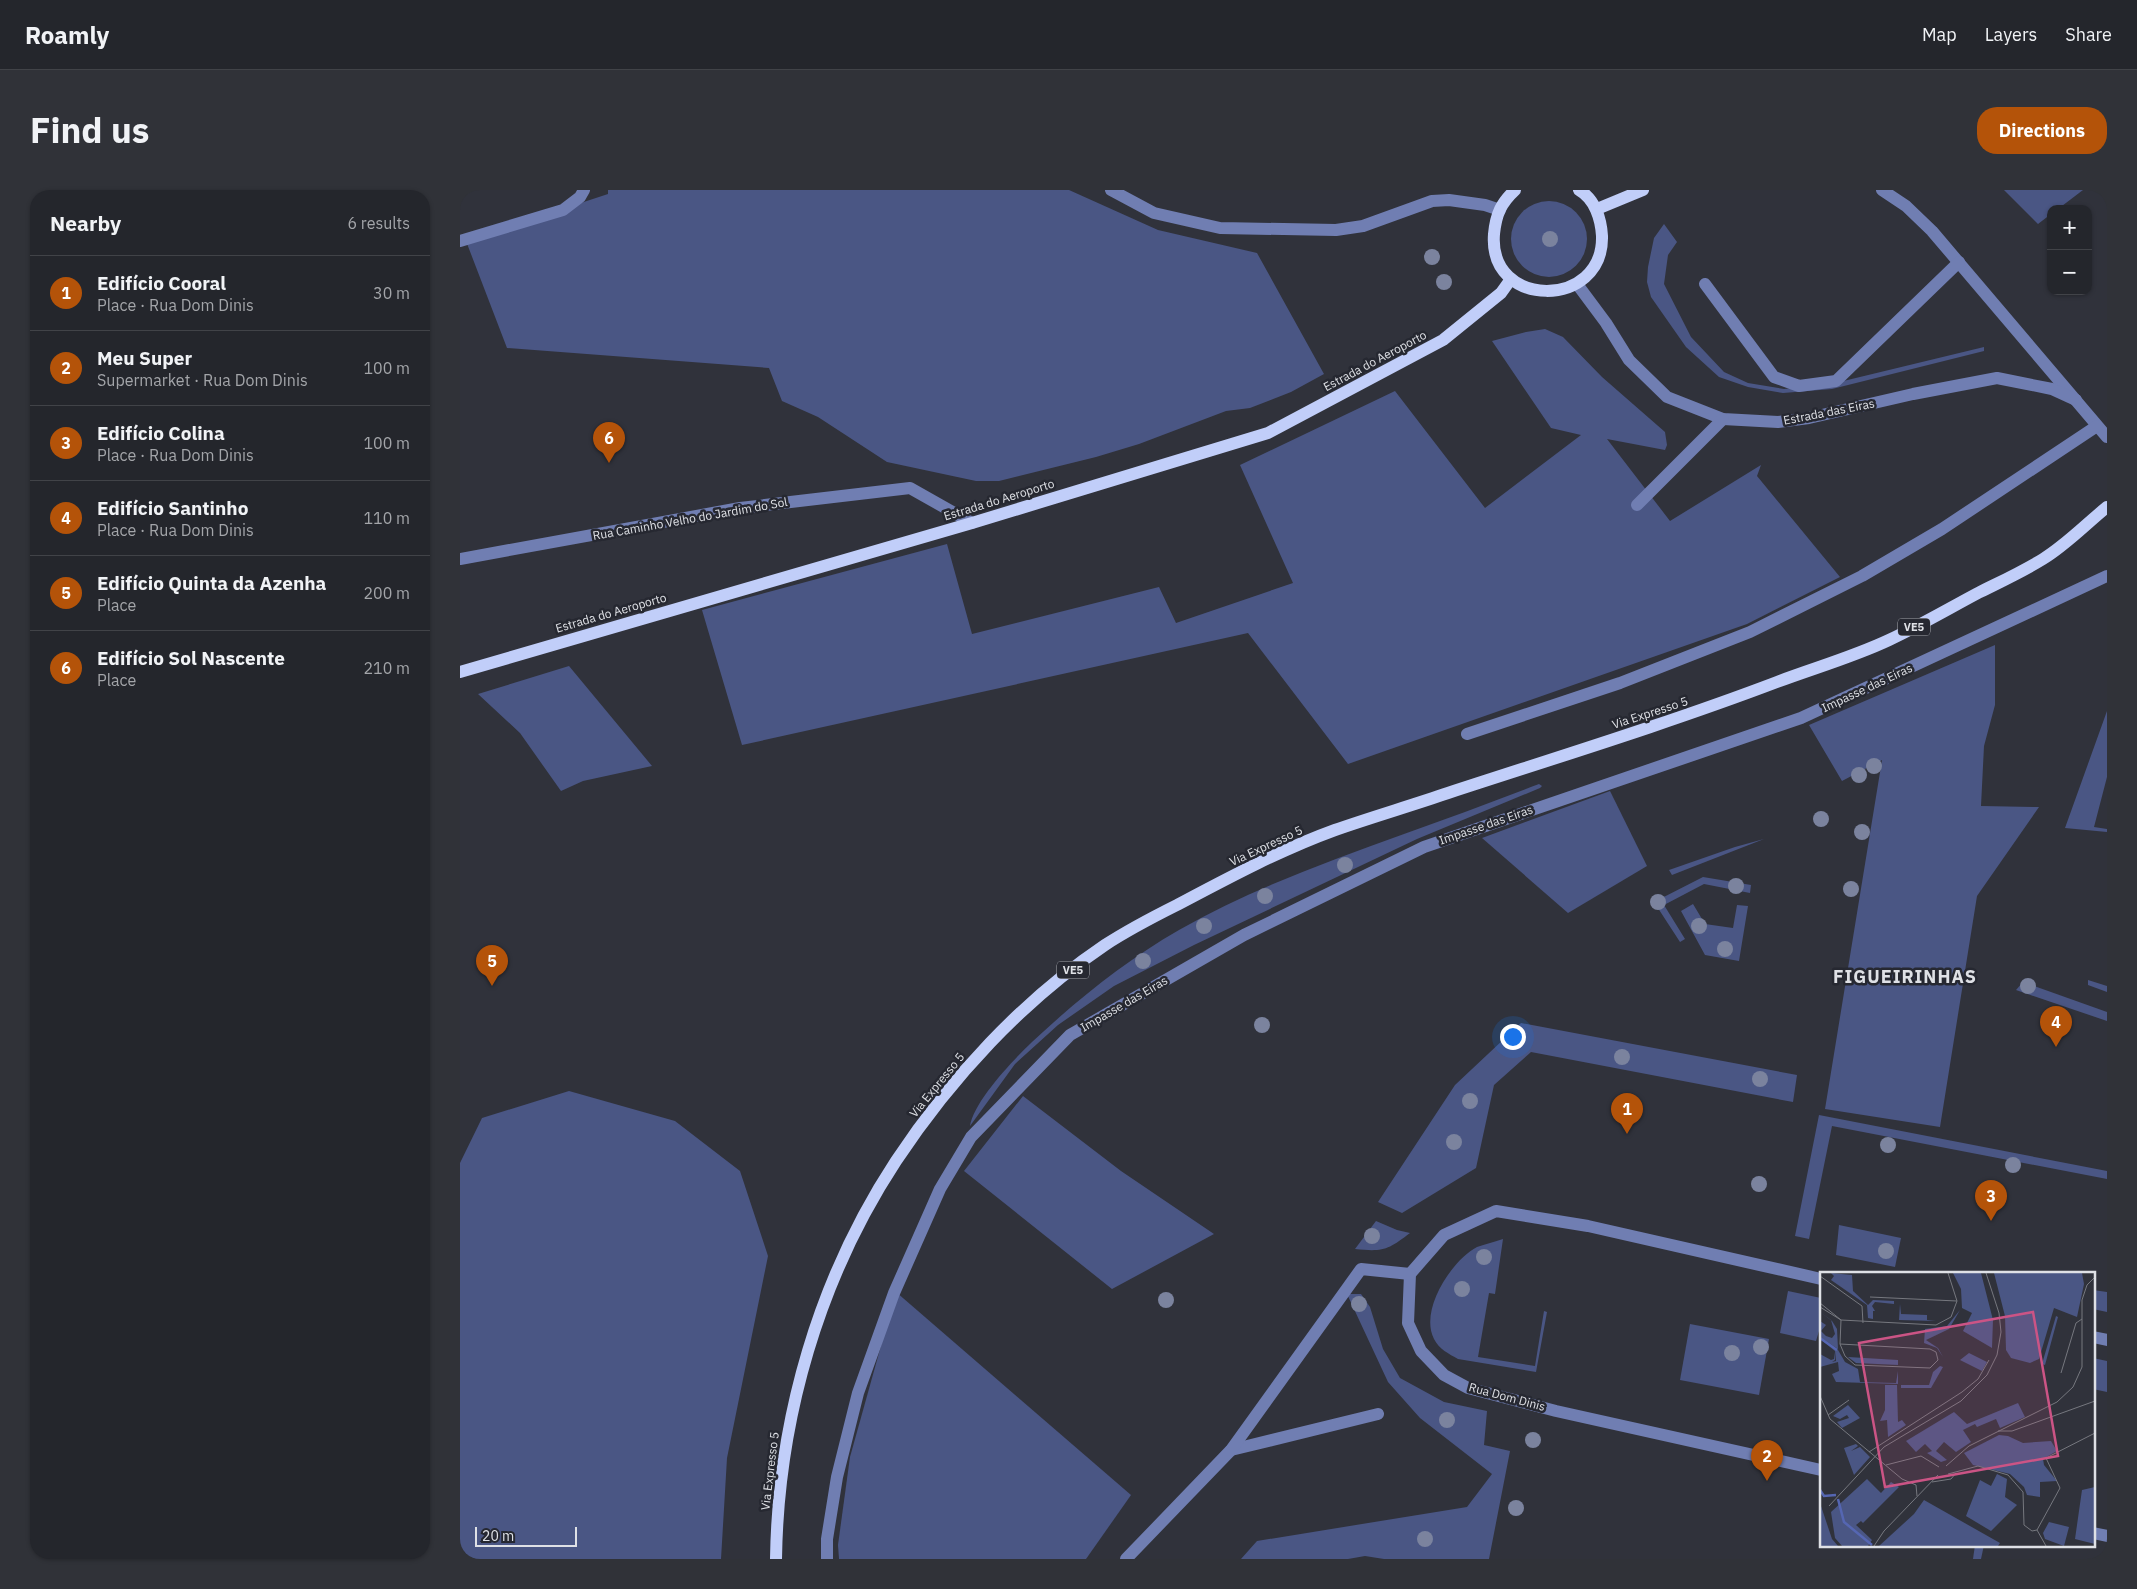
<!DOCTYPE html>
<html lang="en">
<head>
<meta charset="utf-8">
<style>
  body { margin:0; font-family:"IBM Plex Sans",sans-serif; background:#303238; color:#f1f3f6 }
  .controls { position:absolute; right:15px; top:15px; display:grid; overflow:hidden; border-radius:10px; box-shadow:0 1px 4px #0004 }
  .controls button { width:45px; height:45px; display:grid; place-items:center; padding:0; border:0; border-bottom:1px solid #414348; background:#24262c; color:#f1f3f6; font:25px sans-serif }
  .scale { position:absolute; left:15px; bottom:12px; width:102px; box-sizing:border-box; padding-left:5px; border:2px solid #dfe1e6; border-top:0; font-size:14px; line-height:18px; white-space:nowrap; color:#dfe1e6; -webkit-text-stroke:4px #262831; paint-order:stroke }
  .you { position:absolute; left:1052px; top:846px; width:18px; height:18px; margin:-12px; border:4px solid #fff; border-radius:50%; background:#1a73e8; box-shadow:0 0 0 8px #1a73e833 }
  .badge { display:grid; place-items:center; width:32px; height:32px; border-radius:50%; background:#b45309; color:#fff; font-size:16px; font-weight:700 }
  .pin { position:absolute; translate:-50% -41px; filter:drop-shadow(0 1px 2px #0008) }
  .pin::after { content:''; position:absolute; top:26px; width:18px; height:15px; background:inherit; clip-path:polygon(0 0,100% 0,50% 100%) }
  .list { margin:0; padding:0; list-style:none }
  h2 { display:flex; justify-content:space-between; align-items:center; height:65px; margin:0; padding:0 20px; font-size:21px }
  h2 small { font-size:16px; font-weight:400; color:#a3a5a9 }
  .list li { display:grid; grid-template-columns:32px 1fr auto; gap:15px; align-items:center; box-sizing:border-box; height:75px; padding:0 20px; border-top:1px solid #414348 }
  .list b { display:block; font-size:19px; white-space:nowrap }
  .list p { margin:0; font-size:16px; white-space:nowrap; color:#a3a5a9 }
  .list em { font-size:16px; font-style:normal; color:#a3a5a9 }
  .map { position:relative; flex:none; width:1647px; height:1369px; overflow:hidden; border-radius:20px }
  header { display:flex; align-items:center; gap:30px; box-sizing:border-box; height:70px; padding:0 25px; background:#24262c; border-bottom:1px solid #414348 }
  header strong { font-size:24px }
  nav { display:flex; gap:28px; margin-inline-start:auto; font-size:18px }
  .intro { display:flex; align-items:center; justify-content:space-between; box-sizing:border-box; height:120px; padding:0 30px }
  h1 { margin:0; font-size:35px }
  .button { padding:12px 22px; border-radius:20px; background:#b45309; color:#fff; font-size:18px; font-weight:700 }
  main { display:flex; gap:30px; padding:0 30px }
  aside { flex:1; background:#24262c; border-radius:20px; box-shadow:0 1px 4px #0004 }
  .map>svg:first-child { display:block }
  .green { fill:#4a5684 }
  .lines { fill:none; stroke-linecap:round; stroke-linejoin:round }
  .minor { stroke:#707eb2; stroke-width:12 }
  .major { stroke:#c1cef9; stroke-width:12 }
  .tree { fill:#7b839e }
  .labels { text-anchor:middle; stroke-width:5; stroke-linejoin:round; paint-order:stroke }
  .shield { fill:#262831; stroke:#a8aab0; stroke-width:1 }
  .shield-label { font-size:11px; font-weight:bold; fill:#dfe1e6 }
  .street-label { font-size:12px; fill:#dfe1e6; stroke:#262831 }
  .district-label { font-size:18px; font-weight:bold; letter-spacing:1px; fill:#dfe1e6; stroke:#262831 }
  .inset-river { fill:none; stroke:#5566b2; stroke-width:2.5 }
  .inset-road { fill:none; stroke:#76787f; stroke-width:1 }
  .view { fill:#cb5485; fill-opacity:0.15; stroke:#cb5485; stroke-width:2.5 }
  .inset-edge { fill:none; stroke:#dfe1e6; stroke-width:2.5 }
</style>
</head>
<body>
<header>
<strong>Roamly</strong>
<nav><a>Map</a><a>Layers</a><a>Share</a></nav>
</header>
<div class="intro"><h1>Find us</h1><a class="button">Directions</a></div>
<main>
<aside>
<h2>Nearby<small>6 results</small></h2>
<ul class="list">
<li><span class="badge">1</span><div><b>Edifício Cooral</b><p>Place · Rua Dom Dinis</p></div><em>30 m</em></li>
<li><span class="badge">2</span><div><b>Meu Super</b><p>Supermarket · Rua Dom Dinis</p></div><em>100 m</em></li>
<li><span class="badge">3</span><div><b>Edifício Colina</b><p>Place · Rua Dom Dinis</p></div><em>100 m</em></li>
<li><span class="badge">4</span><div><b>Edifício Santinho</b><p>Place · Rua Dom Dinis</p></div><em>110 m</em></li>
<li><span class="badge">5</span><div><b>Edifício Quinta da Azenha</b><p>Place</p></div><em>200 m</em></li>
<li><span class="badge">6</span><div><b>Edifício Sol Nascente</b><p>Place</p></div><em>210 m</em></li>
</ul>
</aside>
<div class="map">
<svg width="1647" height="1369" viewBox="0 0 1647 1369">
  <rect width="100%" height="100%" fill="#30323b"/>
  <g class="green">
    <path d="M148,0H609L698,40L797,63L864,184L831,202L790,218L766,221L679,254L636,267L539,291H516L427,272L358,227L322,211L309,178L47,158L6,51L148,4Z"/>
    <path d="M1544,0H1623L1598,19H1591V24L1578,34Z"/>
    <circle cx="1089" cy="49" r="38"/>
    <path d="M1204,34L1217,52L1208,65L1204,94L1231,147L1264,182L1288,193L1324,199L1371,194L1524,157V161L1372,199L1323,203L1288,197L1259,187L1226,157L1191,107L1187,92L1188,77L1194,48Z"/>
    <path d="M1085,139L1103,147L1142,187L1205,242L1207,255L1205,260L1147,249L1210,331L1301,275L1297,286L1380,387L1287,434L888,574L788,443L282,555L242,420L487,354L512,444L699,397L716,433L833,393L780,275L935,201L1025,318L1121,245L1091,238L1032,151L1066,142Z"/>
    <path d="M1535,455V515L1524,556L1521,616L1579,617L1517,706L1480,937L1365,919L1422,570L1382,591L1349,535Z"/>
    <path d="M109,476L192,576L123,591L101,601L60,543L18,504Z"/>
    <path d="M1647,521V587L1634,637L1647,639V642L1605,638Z"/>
    <path d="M1079,594L1082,596L1080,598L957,649L734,755L654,796L598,835L555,874L510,936C514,911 553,870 572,852C617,810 665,771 719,740C791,699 867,672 944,644C989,628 1034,611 1079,594Z"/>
    <path d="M1150,601L1187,676L1108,723L1022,648Z"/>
    <path d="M1304,649L1212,685L1209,680L1275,657Z"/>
    <path d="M1243,687L1291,695L1290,703L1244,694L1204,715L1225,749L1220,752L1194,712Z"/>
    <path d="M1233,714L1245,734L1273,738L1277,715L1288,716L1279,771L1245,765L1221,721Z"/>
    <path d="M1628,790L1647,796V802L1628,795Z"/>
    <path d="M1563,792L1647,822V831L1556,800Z"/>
    <path d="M1061,833L1337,885L1333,912L1071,862L1034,895L1016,978L942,1023L918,1012L995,895Z"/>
    <path d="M109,901L215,931L280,981L308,1066L267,1268L261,1369H0V973L22,928Z"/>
    <path d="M563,906L661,981L754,1044L652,1099L504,981Z"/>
    <path d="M1359,925L1647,981V989L1372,936L1349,1049L1335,1046Z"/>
    <path d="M916,1031L937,1040L950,1043C928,1060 923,1062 895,1059Z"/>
    <path d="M1379,1035L1441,1048L1435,1077L1376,1065Z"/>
    <path d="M1043,1049L1035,1104L1029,1103L1018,1167L1075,1176L1084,1121L1087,1122L1076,1182L998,1169C989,1164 979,1159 974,1149C959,1120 992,1070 1017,1057C1025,1054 1035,1052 1043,1049Z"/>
    <path d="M1633,1100L1647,1102V1122L1633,1119Z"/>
    <path d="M1328,1101L1361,1108V1141H1359L1356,1151L1320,1143Z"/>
    <path d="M436,1102L671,1305L626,1369H379L378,1355L390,1267Z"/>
    <path d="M887,1104H901L910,1117L923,1159L940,1188L984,1212L1027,1221L1024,1255L1050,1261L1029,1369H924L905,1366L888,1369H781L797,1351L1007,1317L1032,1284L960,1228L928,1192Z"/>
    <path d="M1230,1134L1309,1149L1299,1205L1220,1190Z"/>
    <path d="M1633,1168L1647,1171V1202L1633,1199Z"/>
    <path d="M1515,1355H1524L1521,1369H1513Z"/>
  </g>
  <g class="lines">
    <g class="minor">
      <path d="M651,0L694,23L760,38L876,40L903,36L972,11L989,10L1025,15L1040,20"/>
      <path d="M1422,0L1446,16L1472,41L1647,247"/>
      <path d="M0,51L103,20L120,7L124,0"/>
      <path d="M1117,94L1146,133L1169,170L1207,207L1263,229L1318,232L1349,228L1453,204L1537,188L1592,199L1616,210"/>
      <path d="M1245,94L1314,187L1339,196L1376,191L1499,72"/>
      <path d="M1177,315L1263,229"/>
      <path d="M0,369L280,318L450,298L512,333"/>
      <path d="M1007,544L1160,493L1290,442L1402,386L1482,339L1637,236"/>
      <path d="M1361,1089L1128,1036L1036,1021L984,1045L950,1084L948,1133L961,1161L984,1185L1008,1198L1096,1221L1361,1280"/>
      <path d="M1633,1147L1647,1150"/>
      <path d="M771,1260L918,1224"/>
      <path d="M1633,1343L1647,1346"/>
      <path d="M367,1369V1349L377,1287L398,1203L434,1103L480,999L511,947L610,845L784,745L964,657L1341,528L1647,386"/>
      <path d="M666,1369L771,1260L901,1079L950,1084"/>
    </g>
    <g class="major">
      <path d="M1055,0C1041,13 1036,24 1034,44C1028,120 1144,119 1142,46C1141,29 1135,9 1119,0"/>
      <path d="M1137,19L1183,0"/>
      <path d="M0,482L512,333L808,243L983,150L1041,103L1051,89"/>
      <path d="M316,1369C318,1229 359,1088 436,971C491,888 562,811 645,755C668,740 693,727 717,715C768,688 820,660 875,640C912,627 950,616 988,603C1098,567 1209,533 1317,492C1354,478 1393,467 1429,450C1459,436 1488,419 1518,403C1540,392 1562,382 1583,369C1606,355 1626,334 1647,317"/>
    </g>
  </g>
  <g class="tree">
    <circle cx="1090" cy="49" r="8"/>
    <circle cx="972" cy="67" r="8"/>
    <circle cx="984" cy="92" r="8"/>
    <circle cx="1414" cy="576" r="8"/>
    <circle cx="1399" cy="585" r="8"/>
    <circle cx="1361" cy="629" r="8"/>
    <circle cx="1402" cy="642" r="8"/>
    <circle cx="885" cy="675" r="8"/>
    <circle cx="1276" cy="696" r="8"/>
    <circle cx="1391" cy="699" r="8"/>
    <circle cx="805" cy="706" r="8"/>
    <circle cx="1198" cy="712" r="8"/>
    <circle cx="744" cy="736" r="8"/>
    <circle cx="1239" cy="736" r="8"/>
    <circle cx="1265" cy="759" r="8"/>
    <circle cx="683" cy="771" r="8"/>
    <circle cx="1568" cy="796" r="8"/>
    <circle cx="802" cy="835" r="8"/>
    <circle cx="1162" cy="867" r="8"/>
    <circle cx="1300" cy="889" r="8"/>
    <circle cx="1010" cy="911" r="8"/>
    <circle cx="994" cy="952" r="8"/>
    <circle cx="1428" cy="955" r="8"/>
    <circle cx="1553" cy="975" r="8"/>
    <circle cx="1299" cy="994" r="8"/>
    <circle cx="912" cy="1046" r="8"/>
    <circle cx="1426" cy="1061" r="8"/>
    <circle cx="1024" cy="1067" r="8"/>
    <circle cx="1002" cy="1099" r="8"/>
    <circle cx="706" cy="1110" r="8"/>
    <circle cx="899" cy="1114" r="8"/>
    <circle cx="1301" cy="1157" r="8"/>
    <circle cx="1272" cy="1163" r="8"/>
    <circle cx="987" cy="1230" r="8"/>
    <circle cx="1073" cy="1250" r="8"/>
    <circle cx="1056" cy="1318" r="8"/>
    <circle cx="965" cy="1349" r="8"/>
  </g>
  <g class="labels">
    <g class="shield">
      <rect x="1438" y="428.5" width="32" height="17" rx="4"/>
      <rect x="597" y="771.5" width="32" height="17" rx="4"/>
    </g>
    <g class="shield-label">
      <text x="1454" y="441">VE5</text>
      <text x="613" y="784">VE5</text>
    </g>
    <g class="street-label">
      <text transform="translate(915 171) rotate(-28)" y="4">Estrada do Aeroporto</text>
      <text transform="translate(1369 222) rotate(-11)" y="4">Estrada das Eiras</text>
      <text transform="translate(539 310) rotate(-17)" y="4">Estrada do Aeroporto</text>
      <text transform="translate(230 329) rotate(-10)" y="4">Rua Caminho Velho do Jardim do Sol</text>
      <text transform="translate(151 423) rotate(-16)" y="4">Estrada do Aeroporto</text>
      <text transform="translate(1407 498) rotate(-25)" y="4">Impasse das Eiras</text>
      <text transform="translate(1190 523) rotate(-18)" y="4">Via Expresso 5</text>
      <text transform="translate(1026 635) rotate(-19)" y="4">Impasse das Eiras</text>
      <text transform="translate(806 656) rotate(-25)" y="4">Via Expresso 5</text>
      <text transform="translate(664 814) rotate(-30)" y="4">Impasse das Eiras</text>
      <text transform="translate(477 895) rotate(-51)" y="4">Via Expresso 5</text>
      <text transform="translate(1047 1207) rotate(15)" y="4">Rua Dom Dinis</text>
      <text transform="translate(310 1281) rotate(-83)" y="4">Via Expresso 5</text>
    </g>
    <g class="district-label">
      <text x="1445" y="793">FIGUEIRINHAS</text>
    </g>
  </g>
  <g transform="translate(1360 1082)">
    <rect width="275" height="275" fill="#30323b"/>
    <path d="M11,1L32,3L33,19L48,33L53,28L74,29V32L55,30L52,34L55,39H53V47L48,46L47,33L11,8L14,4ZM133,1H161L173,48L172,76L143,59L152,41L142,36L141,17ZM174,1H262L264,12L257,45L234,36L219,87L210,91L191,86L186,78L185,44ZM80,32L81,42L107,43V48L116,49L79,48ZM140,38L129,57L106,68L118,76L123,85L117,76L104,71L105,57L127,54ZM0,40L12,49L17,57L18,77L0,65V49L6,53L1,59L6,64L12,66L15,62L11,48ZM236,44L238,45L225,93L222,92ZM0,67L18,78L25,90L38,97L40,110L76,111L78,99V112L16,110L12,102L19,99L18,90L0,95V82L11,88L14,87L15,80L10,77L15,80V88L12,90L16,89L15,79ZM149,81L167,90L162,99L140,88ZM28,85L78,88V93L36,91ZM120,94L123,95L111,116H81V113H109L113,100ZM65,113H77L78,150L82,148L86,153L68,165L67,148L60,149L65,138ZM198,131L205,145L180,156L176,147L157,155L155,152L143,158L151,170L136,180L124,170L116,179L127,188L121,190L107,181L112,179L105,172L96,180L86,169L134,140L147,152ZM28,133L40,146L22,156L17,150L29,146L27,143L20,147L13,144ZM179,163L188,164L203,171L231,169L237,179L223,187L224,193L237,209L220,210V225L207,223L204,215L190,202L153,193L144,181ZM36,172L38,174L31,179L40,175L50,185L34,203L24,176ZM177,202L187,207L185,225L197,233L171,259L146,244L160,208L171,214ZM47,207L61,221L71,210L79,215L43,251L41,249L36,253L52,268L48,274H22L15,266L11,240ZM275,215V272L255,267L262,218ZM104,228L180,271L178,274H59L94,242ZM0,231L12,267L18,274H0ZM229,250L249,255L244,274L225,267L223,261Z" fill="#4a5684"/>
    <path class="inset-river" d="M0,66L17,78M0,218L4,224L16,223M18,227L24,250L52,273"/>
    <path class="inset-road" d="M0,4L42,34L43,51M50,25L137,29M0,31L21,48M0,35L21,48L116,53L131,45L137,29L128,1M20,72L110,77L116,80L118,88L110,96L35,93L25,84ZM20,72L21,48M241,101L256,51L262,47M0,124L10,147L82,207L96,213L97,224M8,143L29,128M178,159H192L275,129M49,180L142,120L158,107L169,88M66,193L101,184L119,195M126,194L149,174L237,130L253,115L262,95V28L267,13L275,5M128,202L158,194L188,203L203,220L204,253L212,259L217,258L240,216L226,186L275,161M112,210L131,207L136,201M9,234L64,175L141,129L167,103L177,83L181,60L179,41L166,1M217,258L226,274M54,274L64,259L118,203"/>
    <path class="view" d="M213,40L238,184L65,215L39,71Z"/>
    <rect width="275" height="275" class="inset-edge"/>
  </g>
</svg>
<div class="controls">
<button>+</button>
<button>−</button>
</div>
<div class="scale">20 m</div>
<div class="you"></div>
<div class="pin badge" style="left:1167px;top:944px">1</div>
<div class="pin badge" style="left:1307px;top:1291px">2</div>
<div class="pin badge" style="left:1531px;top:1031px">3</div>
<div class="pin badge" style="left:1596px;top:857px">4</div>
<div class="pin badge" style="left:32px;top:796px">5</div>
<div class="pin badge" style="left:149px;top:273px">6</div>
</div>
</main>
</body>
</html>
